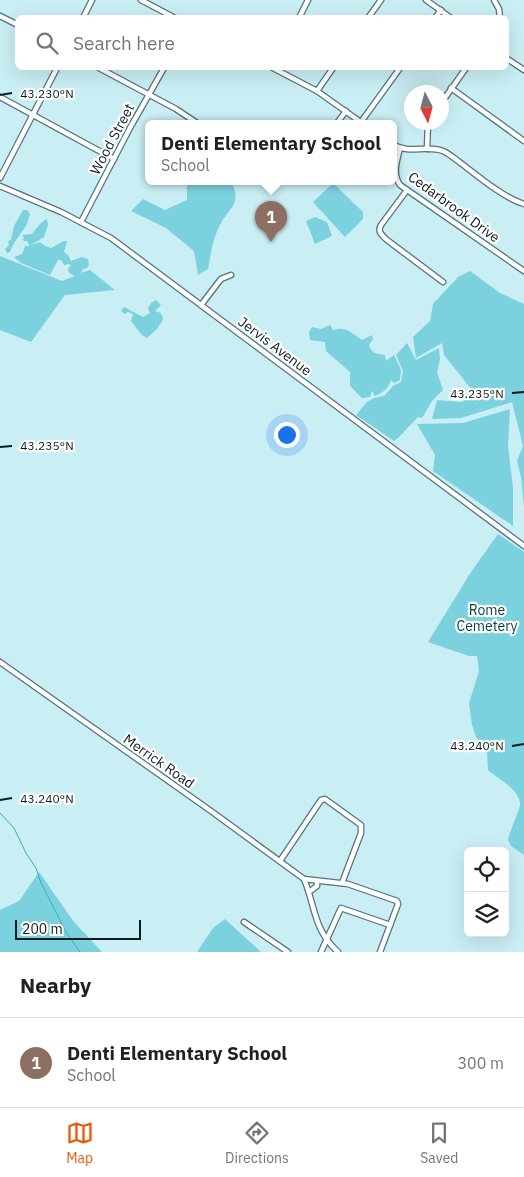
<!DOCTYPE html>
<html lang="en">
<head>
<meta charset="utf-8">
<style>
  body { margin:0; font-family:"IBM Plex Sans",sans-serif; background:#f2f2f2; color:#202124 }
  .controls { position:absolute; right:15px; bottom:15px; display:grid; overflow:hidden; border-radius:8px; box-shadow:0 5px 20px #0002 }
  .controls button { width:45px; height:45px; display:grid; place-items:center; padding:0; border:0; border-bottom:1px solid #e0e0e0; background:#fff; color:#202124; font:25px sans-serif }
  .compass { position:absolute; left:404px; top:85px; width:45px; height:45px; border-radius:50%; background:#fff; box-shadow:0 5px 20px #0002; rotate:174deg }
  .scale { position:absolute; left:15px; bottom:12px; width:126px; box-sizing:border-box; padding-left:5px; border:2px solid #0d1b1d; border-top:0; font-size:14px; line-height:18px; white-space:nowrap; color:#0d1b1d; -webkit-text-stroke:4px #fff; paint-order:stroke }
  .you { position:absolute; left:286px; top:434px; width:18px; height:18px; margin:-12px; border:4px solid #fff; border-radius:50%; background:#1a73e8; box-shadow:0 0 0 8px #1a73e833 }
  .badge { display:grid; place-items:center; width:32px; height:32px; border-radius:50%; background:#ea580c; color:#fff; font-size:16px; font-weight:700 }
  .pin { position:absolute; translate:-50% -41px; filter:drop-shadow(0 1px 2px #0008) }
  .pin::after { content:''; position:absolute; top:26px; width:18px; height:15px; background:inherit; clip-path:polygon(0 0,100% 0,50% 100%) }
  .popup { position:absolute; left:145px; top:120px; width:252px; height:65px; box-sizing:border-box; display:grid; place-content:center; border-radius:8px; background:#fff; filter:drop-shadow(0 1px 4px #0005); font-size:16px; white-space:nowrap; color:#757577 }
  .popup b { font-size:19px; color:#202124 }
  .popup::after { content:''; position:absolute; left:50%; top:100%; margin-left:-10px; border:10px solid transparent; border-top-color:#fff }
  .list { margin:0; padding:0; list-style:none }
  h2 { display:flex; justify-content:space-between; align-items:center; height:65px; margin:0; padding:0 20px; font-size:21px }
  h2 small { font-size:16px; font-weight:400; color:#757577 }
  .list li { display:grid; grid-template-columns:32px 1fr auto; gap:15px; align-items:center; box-sizing:border-box; height:90px; padding:0 20px; border-top:1px solid #e0e0e0 }
  .list b { display:block; font-size:19px; white-space:nowrap }
  .list p { margin:0; font-size:16px; white-space:nowrap; color:#757577 }
  .list em { font-size:16px; font-style:normal; color:#757577 }
  .icon { flex:none; width:28px; height:28px; fill:none; stroke:currentColor; stroke-width:2; stroke-linecap:round; stroke-linejoin:round }
  .map { position:relative; flex:none; width:524px; height:952px; overflow:hidden }
  .search { position:absolute; background:#fff; box-shadow:0 5px 20px #0002; left:15px; right:15px; top:15px; height:55px; display:flex; align-items:center; gap:12px; box-sizing:border-box; padding:0 18px; border-radius:8px; color:#757577; font-size:19px }
  .sheet { height:155px; background:#fff }
  nav { display:flex; justify-content:space-around; align-items:center; box-sizing:border-box; height:70px; border-top:1px solid #e0e0e0; background:#fff; font-size:14px; color:#757577 }
  nav a { display:grid; justify-items:center; gap:2px }
  nav .on { color:#ea580c }
  .map>svg:first-child { display:block }
  .green { fill:#7cd1df }
  .lines { fill:none; stroke-linecap:round; stroke-linejoin:round }
  .stream { stroke:#38afbf; stroke-width:1 }
  .minor-casing { stroke:#52747a; stroke-width:7 }
  .minor { stroke:#fff; stroke-width:4.5 }
  .ticks { fill:none; stroke:#0d1b1d; stroke-width:2 }
  .labels { text-anchor:middle; stroke-width:4.5; stroke-linejoin:round; paint-order:stroke }
  .street-label { font-size:14px; fill:#0d1b1d; stroke:#fff }
  .park-label { font-size:14px; fill:#083e45; stroke:#fff }
  .ticks-label { font-size:12px; text-anchor:middle; fill:#0d1b1d; stroke:#fff; stroke-width:4.5; stroke-linejoin:round; paint-order:stroke }
</style>
</head>
<body>
<div class="map">
<svg width="524" height="952" viewBox="0 0 524 952">
  <rect width="100%" height="100%" fill="#c9eef4"/>
  <g class="green">
    <path d="M187,181H231C242,205 231,205 221,223C213,237 211,253 208,269L198,275L194,251L166,228L131,211L143,199L165,210L187,200Z"/>
    <path d="M333,183L363,212V219L345,237L313,202Z"/>
    <path d="M23,210H27L30,214C28,219 28,222 26,226C20,235 13,243 10,252L7,253L5,249L9,245L8,241L11,240L14,226Z"/>
    <path d="M315,217L327,222L332,236L315,244L306,221Z"/>
    <path d="M47,219L48,225L44,237L31,245L40,242L45,246L51,248L64,241H67L64,252L68,255L71,261L82,257L88,259L89,265L87,268L83,269L81,273L90,270L115,290L65,295L31,342L0,330V256L62,281L75,276L69,273L68,269L71,265L69,264L64,265L61,260H58L50,275L21,263L14,257L22,254L25,246H29L28,242L22,240L24,238L22,235L32,234C36,229 40,222 47,219Z"/>
    <path d="M470,271L500,293L524,304V507L521,477L517,461L523,446L512,402L461,418L432,419L437,400L461,402L476,395L444,355L442,343L416,358L413,337L430,321L433,304L458,277Z"/>
    <path d="M156,300L161,305L155,311L161,313L163,318L162,322L159,325L158,328L147,338L142,335L131,321L133,314L128,312L125,314L121,311L124,307L143,317L150,313L148,308L151,303Z"/>
    <path d="M330,325L333,330C345,326 352,333 362,340L372,335L373,339L369,345C371,353 377,354 385,355L386,361L394,355L401,370L400,380L394,383L391,380C388,389 384,392 375,396L372,391L370,397L362,398L350,386V372L326,351L325,342L310,340L309,332L312,327L321,329Z"/>
    <path d="M407,343L416,360L439,348L440,359L437,372L443,390L432,401L422,418L418,417L399,437L394,441L356,415L367,402L374,398L384,396L393,386L401,382L403,371L396,355Z"/>
    <path d="M510,409L508,446L513,488V526L433,471L435,455L417,424L463,423Z"/>
    <path d="M498,534L524,552V855L511,846L508,840C510,831 519,811 520,805C521,790 498,779 488,770L487,752L476,737L472,725L469,703L479,671L477,656H469L428,642L471,572Z"/>
    <path d="M39,872L74,922L102,952H0V910L19,901Z"/>
    <path d="M225,919L261,952H197L213,928Z"/>
  </g>
  <g class="lines">
    <path class="stream" d="M0,813L14,828L26,853L36,868L41,883L66,932L80,952"/>
    <g class="minor-casing">
      <g id="minor">
        <path d="M141,0L175,18"/>
        <path d="M426,0L451,18"/>
        <path d="M494,0L499,9L500,18"/>
        <path d="M0,16L18,25"/>
        <path d="M83,18L92,0"/>
        <path d="M299,18L308,0"/>
        <path d="M368,18L381,0"/>
        <path d="M435,18L441,10"/>
        <path d="M506,58L524,70"/>
        <path d="M99,68L176,109L197,123"/>
        <path d="M273,68L317,91L362,123"/>
        <path d="M451,88L524,141"/>
        <path d="M317,91L333,68"/>
        <path d="M0,97L114,159"/>
        <path d="M442,102L466,68"/>
        <path d="M361,122L400,68"/>
        <path d="M337,123L346,111"/>
        <path d="M394,145C409,154 426,145 443,151C450,154 456,160 462,164C479,177 504,198 524,204"/>
        <path d="M400,148C397,160 392,174 400,185L524,271"/>
        <path d="M427,149L428,122"/>
        <path d="M0,178L57,68"/>
        <path d="M0,186L61,212L111,238L524,546"/>
        <path d="M407,190L381,225C377,232 382,235 387,240L443,282"/>
        <path d="M81,222L131,126L164,68"/>
        <path d="M201,305L221,279L231,275"/>
        <path d="M0,662L211,811L304,879L348,884L397,901L398,904L380,952"/>
        <path d="M280,861L321,800L325,799L361,825V833L342,883"/>
        <path d="M304,879C316,908 313,929 338,952"/>
        <path d="M309,892L317,886V881"/>
        <path d="M244,922L288,952"/>
        <path d="M321,952L341,908L390,925"/>
      </g>
    </g>
    <use href="#minor" class="minor"/>
  </g>
  <path class="ticks" d="M0,95L12,93M512,393L524,392M0,447L12,446M512,746L524,744M0,800L12,798"/>
  <g class="labels">
    <g class="street-label">
      <text transform="translate(112 139) rotate(-62)" y="5">Wood Street</text>
      <text transform="translate(454 207) rotate(36)" y="5">Cedarbrook Drive</text>
      <text transform="translate(275 346) rotate(37)" y="5">Jervis Avenue</text>
      <text transform="translate(159 761) rotate(35)" y="5">Merrick Road</text>
    </g>
    <g class="park-label">
      <text x="487" y="615">Rome<tspan x="487" dy="16">Cemetery</tspan></text>
    </g>
  </g>
  <g class="ticks-label">
    <text x="47" y="98">43.230°N</text>
    <text x="477" y="398">43.235°N</text>
    <text x="47" y="450">43.235°N</text>
    <text x="477" y="750">43.240°N</text>
    <text x="47" y="803">43.240°N</text>
  </g>
</svg>
<div class="controls">
<button><svg class="icon" aria-label="locate" viewBox="0 0 24 24"><circle cx="12" cy="12" r="6"/><path d="M12 2v4M12 18v4M2 12h4M18 12h4"/></svg></button>
<button><svg class="icon" aria-label="layers" viewBox="0 0 24 24"><path d="M12 4l9 5-9 5-9-5zM3 14l9 5 9-5"/></svg></button>
</div>
<svg class="compass" viewBox="-18 -18 36 36"><path d="M0-13l5 13h-10z" fill="#e53935"/><path d="M0 13l5-13h-10z" fill="#757577"/></svg>
<div class="scale">200 m</div>
<div class="you"></div>
<div class="pin badge" style="left:271px;top:242px;background:#8d6e63">1</div>
<div class="popup"><b>Denti Elementary School</b>School</div>
<div class="search"><svg class="icon" aria-label="search" viewBox="0 0 24 24"><circle cx="10" cy="10" r="6"/><path d="M15 15l6 6"/></svg>Search here</div>
</div>
<section class="sheet">
<h2>Nearby<small></small></h2>
<ul class="list">
<li><span class="badge" style="background:#8d6e63">1</span><div><b>Denti Elementary School</b><p>School</p></div><em>300 m</em></li>
</ul>
</section>
<nav>
<a class="on"><svg class="icon" aria-label="map" viewBox="0 0 24 24"><path d="M3 6l6-2 6 2 6-2v14l-6 2-6-2-6 2zM9 4v14M15 6v14"/></svg>Map</a>
<a><svg class="icon" aria-label="directions" viewBox="0 0 24 24"><path d="M12 3l9 9-9 9-9-9zM9 14v-3h6M13 9l2 2-2 2"/></svg>Directions</a>
<a><svg class="icon" aria-label="saved" viewBox="0 0 24 24"><path d="M7 4h10v16l-5-4-5 4z"/></svg>Saved</a>
</nav>
</body>
</html>
